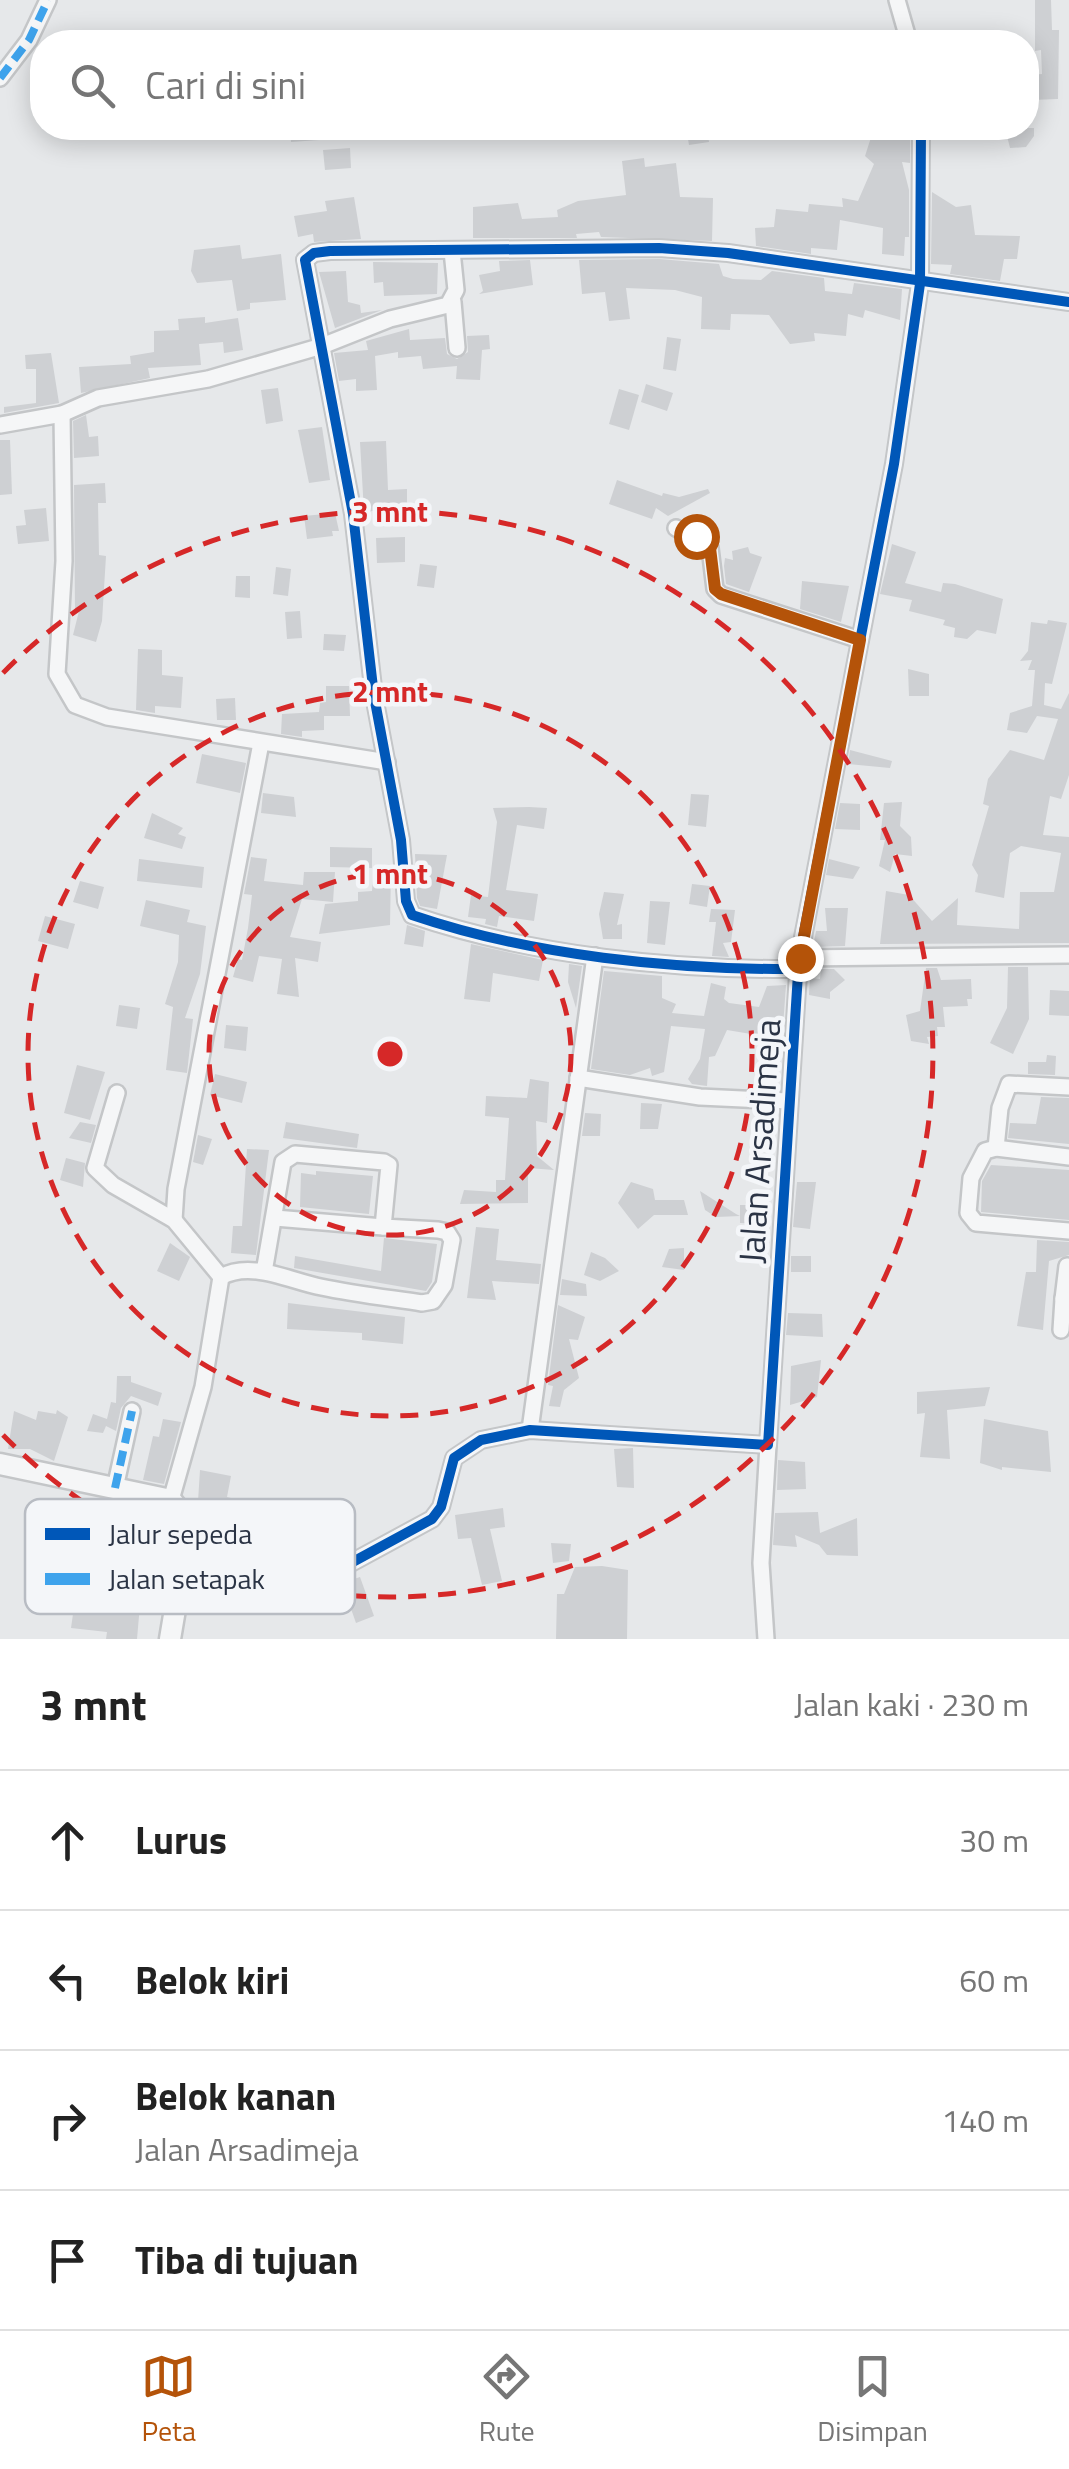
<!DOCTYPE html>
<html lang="id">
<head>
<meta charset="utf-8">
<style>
  body { margin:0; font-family:"Titillium Web",sans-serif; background:#f6f6f6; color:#222 }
  .stop { position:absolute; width:30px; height:30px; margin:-22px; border:8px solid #b45309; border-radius:50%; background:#fff }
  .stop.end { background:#b45309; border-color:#fff; box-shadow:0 2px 10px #0008 }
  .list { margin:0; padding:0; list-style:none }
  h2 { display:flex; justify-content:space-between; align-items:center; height:130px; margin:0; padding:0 40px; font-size:42px }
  h2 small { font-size:32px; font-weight:400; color:#767676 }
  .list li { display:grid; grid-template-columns:65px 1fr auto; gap:30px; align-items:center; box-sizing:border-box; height:140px; padding:0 40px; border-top:2px solid #e0e0e0 }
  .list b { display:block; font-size:38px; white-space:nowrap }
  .list p { margin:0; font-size:32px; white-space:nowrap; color:#767676 }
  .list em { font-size:32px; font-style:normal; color:#767676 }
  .icon { flex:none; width:55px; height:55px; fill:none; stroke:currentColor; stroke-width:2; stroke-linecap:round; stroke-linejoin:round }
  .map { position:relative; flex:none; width:1069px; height:1639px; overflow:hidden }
  .search { position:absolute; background:#fff; box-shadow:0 5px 25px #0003; left:30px; right:30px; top:30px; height:110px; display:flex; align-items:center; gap:25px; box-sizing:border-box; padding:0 35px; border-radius:40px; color:#767676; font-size:38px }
  .sheet { height:690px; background:#fff }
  nav { display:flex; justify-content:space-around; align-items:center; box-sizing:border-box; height:140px; border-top:2px solid #e0e0e0; background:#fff; font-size:28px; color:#767676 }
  nav a { display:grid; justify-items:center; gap:5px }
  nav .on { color:#b45309 }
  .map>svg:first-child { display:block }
  .building { fill:#ced0d3 }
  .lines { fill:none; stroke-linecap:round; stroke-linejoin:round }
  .minor-casing { stroke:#c4c6c8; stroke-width:20 }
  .tertiary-casing { stroke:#c4c6c8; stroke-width:25 }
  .minor { stroke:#f5f6f7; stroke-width:15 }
  .tertiary { stroke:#f5f6f7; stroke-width:20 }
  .quiet { stroke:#3ea3ec; stroke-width:8; stroke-dasharray:15 8; stroke-linecap:butt }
  .cycleway-casing { stroke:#f4f6f9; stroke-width:16 }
  .cycleway { stroke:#0057b8; stroke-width:10 }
  .route { stroke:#b45309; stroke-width:12 }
  .ring { fill:none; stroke:#d62828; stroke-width:5; stroke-dasharray:18 12 }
  .labels { text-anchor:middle; stroke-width:9; stroke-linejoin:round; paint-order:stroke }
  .street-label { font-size:35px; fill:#2b3445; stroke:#f4f6f9 }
  .key { fill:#f4f6f9; stroke:#b8bcc3; stroke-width:2.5 }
  .key-label { font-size:28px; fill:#2b3445 }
  .centre { fill:#d62828; stroke:#f4f6f9; stroke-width:5 }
  .ring-label { font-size:30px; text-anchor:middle; font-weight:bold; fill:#d62828; stroke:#f4f6f9; stroke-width:9; stroke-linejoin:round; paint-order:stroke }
</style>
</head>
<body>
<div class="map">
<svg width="1069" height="1639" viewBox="0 0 1069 1639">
  <rect width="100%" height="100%" fill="#e6e8ea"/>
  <g class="building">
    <path d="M1035,0H1051L1052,30H1059L1058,99L1032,100L1031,75L1042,74L1041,50L1035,51Z"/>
    <path d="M290,128H318L319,140L291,142Z"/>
    <path d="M686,128H707L709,142L689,145Z"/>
    <path d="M874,128H910V163L902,162L909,190V237H905L904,256L882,254L883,228L840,220L837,250L811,248V254L756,246L755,228L774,227L776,209L808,212L809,204L843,207L842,198L858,201L874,164L865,156Z"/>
    <path d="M1005,128H1034V136L1026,147L1010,148Z"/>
    <path d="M350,148L351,168L325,170L323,150Z"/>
    <path d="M644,158L645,167L676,163L680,197L713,198L712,241L601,237L599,232L576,234L577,238H473V207L518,203L522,219L558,217L557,210L578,201L626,195L622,161Z"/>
    <path d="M932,192L956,207L971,205L975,235L1020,236L1017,259H1004L1000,281L950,274L952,265L931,264Z"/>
    <path d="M354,197L361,239L314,242L313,234L298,237L294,216L327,211L325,201Z"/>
    <path d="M240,245L242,259L281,254L286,300L250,303V309L237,311L232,280L197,283L191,271L194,250Z"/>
    <path d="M659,259L719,264L723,276L733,279L761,280L772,271L824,278L825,291L852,294L854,283L902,289L900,320L865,310L863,318L848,314L846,336L814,333L815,341L790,344L769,315L731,314L730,330L701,329L702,297L675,290L626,288L630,319L609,321L605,292L582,294L579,260Z"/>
    <path d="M530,260L533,285L479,294L483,291L479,275L500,271L499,261Z"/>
    <path d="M373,262L438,263L437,294L384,296L383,282L374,283Z"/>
    <path d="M346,271L348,302L360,305L361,313L382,310L335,328L319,272Z"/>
    <path d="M205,317V323L238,318L243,350L224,353L223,342L199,344L201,365L148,368L150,378L81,393L79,367L131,364L130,356L154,352V331L179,330L178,319Z"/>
    <path d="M409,329L410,340L445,338L447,354L457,359L468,352L467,336L489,335L490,349L482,350L480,380L456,379L457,366L423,369L421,356L398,358V352L375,356L377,390L356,391V379L339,381L334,353L368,350L366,341Z"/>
    <path d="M667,337L681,339L676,371L663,369Z"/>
    <path d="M51,353L59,403L4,413V407L36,403V369H26L25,355Z"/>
    <path d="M646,384L673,393L667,411L641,402Z"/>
    <path d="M278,388L283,421L266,424L261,390Z"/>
    <path d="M619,389L639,395L629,430L609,424Z"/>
    <path d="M86,415L89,437L98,436L99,456L74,458L73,421Z"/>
    <path d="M322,427L330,480L309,483L298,430Z"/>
    <path d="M0,440H10L12,494L0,495Z"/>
    <path d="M386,441L388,490L407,489V507L364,512L360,442Z"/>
    <path d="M617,480L662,496L663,493L679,497L708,489L710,493L668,516L656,508L652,519L609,504Z"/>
    <path d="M105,483L106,503H98L99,555L106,556L102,621L96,642L73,635L79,611H75L74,485Z"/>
    <path d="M46,508L49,541L18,544L16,526L26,525L24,510Z"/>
    <path d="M335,513L339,531H332L333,536L307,539L304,516Z"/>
    <path d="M405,537V562L377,563L376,538Z"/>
    <path d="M892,544L916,552L905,583L941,592L943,583L955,584L1003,599L996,634L977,630L967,639L954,637L955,628L943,625L945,620L909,611L912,600L880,594Z"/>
    <path d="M748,547L750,553L762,557L749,592L726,584L724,566L725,558L733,560L732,551Z"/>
    <path d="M420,564L437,566L434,588L417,586Z"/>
    <path d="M276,567L291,569L288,596L273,594Z"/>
    <path d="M236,576H250V598L235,597Z"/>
    <path d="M802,581L849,586L841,622L800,609Z"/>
    <path d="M300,611L302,638L287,639L285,612Z"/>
    <path d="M1048,620L1067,623L1052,684L1045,683L1044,705L1061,709L1069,693V775L1061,799L1050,796L1043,835L1069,837V943L880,944L886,891L909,895L932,921L958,898L957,925L1019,929L1020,892H1054L1061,853L1021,846L1010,853L1004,898L975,892L978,875L972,865L989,806L983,804L988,779L1010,750L1044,760L1058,719L1037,716L1027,733L1007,730L1010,713L1032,706L1035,670H1028L1032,660L1020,661L1028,651L1031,622L1047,624Z"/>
    <path d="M324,634L346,635L344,651L323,650Z"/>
    <path d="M138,649L162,650V675L183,677L181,708L155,706V713L136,710Z"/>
    <path d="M908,669L929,674V696H909Z"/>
    <path d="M326,686H349L350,716H324V730L302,731V737L281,734L282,714L319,712L320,703L326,702Z"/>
    <path d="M235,698L236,720H217L216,699Z"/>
    <path d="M850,750L892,761L890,768L848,764Z"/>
    <path d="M202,754L246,763L240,793L196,783Z"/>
    <path d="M263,793L294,797L296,817L261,813Z"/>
    <path d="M691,794L709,795L706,827L688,825Z"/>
    <path d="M902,802L900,826L911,837L912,856L895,854L890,872L879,866L885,840H880L884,803Z"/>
    <path d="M840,803L860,804V830L835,829Z"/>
    <path d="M529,807L547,808L544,829L517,825L506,890L538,894L534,921L499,916L497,927L485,924L486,919L468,917L471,895L488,897L497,822L493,808Z"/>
    <path d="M152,813L183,828L178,834L186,837L182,849L144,838Z"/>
    <path d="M330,847L372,848V868L330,867Z"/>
    <path d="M415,854L447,855L437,909L420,906L417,898Z"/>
    <path d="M251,857L267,859L264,881L303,885L304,872H335L333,902L302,899L290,937L321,942L318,962L295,958L299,997L277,994L282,959L259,956L253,982L233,977L238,959L242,960L248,928L252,895L244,894Z"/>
    <path d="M139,859L204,867L202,888L137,881Z"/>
    <path d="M829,859L860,867L853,879L826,875Z"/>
    <path d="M374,868L391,869L390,925L319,934L325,904L358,901V892L372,891Z"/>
    <path d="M80,881L104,887L98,909L73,902Z"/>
    <path d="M692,884L710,886L707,907L689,904Z"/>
    <path d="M604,892L624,894L617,925L622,924V939H603L599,914Z"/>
    <path d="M146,900L190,910L187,922L206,926L200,974L185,1018L193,1019L187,1073L166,1070L173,1007L165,1004L178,962L179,935L140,926Z"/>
    <path d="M650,901L670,902L665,945L647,943Z"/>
    <path d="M825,908H848L845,946L813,947L816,931H827Z"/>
    <path d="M711,909L735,910L731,942L723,943L729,957L712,956L716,922H709Z"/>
    <path d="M45,916L75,924L68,949L38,941Z"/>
    <path d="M407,925L425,931L423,947L404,944Z"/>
    <path d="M471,944L543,960L539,981L493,973L490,1002L464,999Z"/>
    <path d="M569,964L582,966L576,1008L568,982Z"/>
    <path d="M1008,967H1028L1029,1019L1013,1054L990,1043L1007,1008Z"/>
    <path d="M926,968H937L941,980L971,979L972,999H967L968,1006L943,1007L945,1027H937L938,1036L927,1037L929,1044L911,1041L906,1015L920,1011Z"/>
    <path d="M821,969H834L845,980L830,992V999L809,995L810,978L820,979Z"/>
    <path d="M604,971L662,976V998L676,1004L672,1013L704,1016L711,983L726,987L724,999L729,1003L759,1007L767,986L786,985L780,1068H775L777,1089L759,1088L758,1079L763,1078L757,1035L727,1030L715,1056L709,1057L707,1086L692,1084L688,1079L700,1059L705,1029L671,1026L664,1072L652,1076L650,1068L630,1075L591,1069Z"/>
    <path d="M1050,990L1069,991V1016L1049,1015Z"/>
    <path d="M119,1005L140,1008L137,1029L116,1026Z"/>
    <path d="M226,1025L248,1027L246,1051L224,1048Z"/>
    <path d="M1047,1055L1056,1056L1055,1075L1028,1074V1062H1046Z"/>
    <path d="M77,1065L105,1072L90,1120L64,1113Z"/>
    <path d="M215,1074L247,1082L242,1103L210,1095Z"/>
    <path d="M530,1079L549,1082L547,1123L536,1121L537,1156L554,1170L528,1168V1203L460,1204L464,1190L496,1192V1180H505L509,1118L485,1116L486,1096L527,1098Z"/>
    <path d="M1041,1097L1069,1098V1144L1008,1138L1010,1123L1036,1124Z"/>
    <path d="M641,1103L662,1104L658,1129H640Z"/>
    <path d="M585,1113L601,1114L600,1136H582Z"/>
    <path d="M80,1122L96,1125L91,1143L69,1138Z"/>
    <path d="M286,1122L359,1134L357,1148L283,1138Z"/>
    <path d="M198,1135L212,1139L203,1165L193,1162Z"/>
    <path d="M247,1149L269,1150L256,1255L231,1253L233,1226H242Z"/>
    <path d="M66,1158L85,1163L83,1187L60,1180Z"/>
    <path d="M991,1165L1069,1170V1220L981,1212L982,1181Z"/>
    <path d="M316,1171L373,1176L369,1214L300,1207L301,1173L316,1175Z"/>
    <path d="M631,1182L653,1189L655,1200H684L688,1215H654L638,1229L618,1203Z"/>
    <path d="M797,1182H816L810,1229L793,1227Z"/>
    <path d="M700,1191L736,1214L740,1216L716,1217L705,1210Z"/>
    <path d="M740,1205H767V1224L740,1223Z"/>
    <path d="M476,1227L499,1229L496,1260L541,1264L539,1284L492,1281L496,1300L467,1298Z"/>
    <path d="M384,1238L437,1244L432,1282L426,1291L294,1268L295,1256L381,1271Z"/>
    <path d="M1037,1240L1069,1242V1255L1049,1261L1043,1330L1017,1326L1026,1272H1036Z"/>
    <path d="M170,1243L190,1257L179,1281L157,1271Z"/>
    <path d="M684,1248V1270L662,1267L669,1249Z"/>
    <path d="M591,1252L605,1258L619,1271L600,1281L584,1275Z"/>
    <rect x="791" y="1256" width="20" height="16"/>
    <path d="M562,1279L586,1284L587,1296L560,1295Z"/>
    <path d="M288,1303L405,1317L403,1344L362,1340V1333L287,1329Z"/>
    <path d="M558,1305L585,1317L578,1340L569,1339L579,1378L564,1390L560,1407L549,1406L553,1386L548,1385Z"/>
    <path d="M788,1313L822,1314L823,1337L786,1335Z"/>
    <path d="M821,1360L817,1397L790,1405L791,1366Z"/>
    <path d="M117,1376H131V1382L162,1393L158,1406L131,1396L121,1408L116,1431L106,1426L103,1433L87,1431L93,1414L107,1419L111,1402L116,1403Z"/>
    <path d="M990,1387L985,1406L947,1410L950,1459L920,1457L925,1413L917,1414V1392Z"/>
    <path d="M57,1410L68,1417L54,1461L30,1449H8L14,1411L36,1420L38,1411L56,1414Z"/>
    <path d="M163,1419L181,1422L164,1484L143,1480L153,1436L159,1437Z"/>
    <path d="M984,1419L1048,1431L1051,1472L1002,1467V1470L980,1463Z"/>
    <path d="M633,1448L634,1488L617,1487L614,1449Z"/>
    <path d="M778,1460L805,1462L806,1489L777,1490Z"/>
    <path d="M200,1470L231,1476L227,1497L235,1499L230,1523L240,1524L235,1564L198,1557L203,1532L197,1517Z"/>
    <path d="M264,1498L289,1506L282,1527L257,1518Z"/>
    <path d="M503,1508L505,1527L490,1529L502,1581L482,1585L471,1538L458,1539L455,1515Z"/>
    <path d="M818,1512L820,1533L857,1518L858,1556L827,1555L819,1545L795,1535L797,1547L773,1545L775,1513Z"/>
    <path d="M95,1513L140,1514L139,1529L169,1532L165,1572L143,1570L137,1639H106L107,1632L71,1628L75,1600H113L114,1583L129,1584L133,1541H95Z"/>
    <path d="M551,1543L571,1544L569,1561L553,1563Z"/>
    <path d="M602,1566L628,1570L627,1639H556L557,1594H564L575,1567Z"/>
    <path d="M360,1577L374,1616L356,1623L342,1583Z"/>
  </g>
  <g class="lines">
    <g class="minor-casing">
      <g id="minor">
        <path d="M897,0L909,42"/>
        <path d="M0,78L29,40L48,0"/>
        <path d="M453,302L457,348"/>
        <path d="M62,414L64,561L57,674L75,705L107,717L387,762"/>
        <path d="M0,425L62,414L98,398L208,379L322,346L390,319L448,305L456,290L452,251"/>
        <path d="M676,528L710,548L715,589L721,595L860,640"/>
        <path d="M799,958L1069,955"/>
        <path d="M799,969C673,970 532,956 412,915L406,901L401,840L374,696L353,514L305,260L314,253L330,251L659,248L728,253L1069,302"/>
        <path d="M578,1078L700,1097L788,1101"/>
        <path d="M117,1093L95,1168L113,1185L174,1220L221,1277"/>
        <path d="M996,1148L1000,1108L1009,1084L1069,1087"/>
        <path d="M1069,1157L996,1148L985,1151L971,1178L968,1213L976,1223L1069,1231"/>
        <path d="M275,1218L383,1227"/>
        <path d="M174,1220L176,1189L261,743"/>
        <path d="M1063,1299L1067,1266"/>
        <path d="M1061,1330L1063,1299L1069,1300"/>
        <path d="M530,1430L595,956"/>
        <path d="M115,1488L132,1411"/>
        <path d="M171,1500L203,1387L221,1277C251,1260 290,1281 321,1287C354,1294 389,1298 422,1303L433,1301L444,1285L452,1240L447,1232L438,1230L383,1227L389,1165L384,1162L295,1154L283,1162L264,1272"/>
        <path d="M180,1566L297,1585L314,1583L432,1519L441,1507L454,1458L481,1440L530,1430L768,1445L799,958L894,464L920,284L921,128"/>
        <path d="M766,1639L761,1563L768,1445"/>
      </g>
    </g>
    <g class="tertiary-casing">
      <path id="tertiary" d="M0,1464L171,1500L183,1515L187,1538L170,1639"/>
    </g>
    <use href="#minor" class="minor"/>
    <use href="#tertiary" class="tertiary"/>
    <g class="quiet">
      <path d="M0,78L29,40L48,0"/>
      <path d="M115,1488L132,1411"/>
    </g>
    <g class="cycleway-casing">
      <g id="cycleway">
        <path d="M799,969C673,970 532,956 412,915L406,901L401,840L374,696L353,514L305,260L314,253L330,251L659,248L728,253L1069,302"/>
        <path d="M180,1566L297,1585L314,1583L432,1519L441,1507L454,1458L481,1440L530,1430L768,1445L799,958L894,464L920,284L921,128"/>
      </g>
    </g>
    <use href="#cycleway" class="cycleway"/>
  </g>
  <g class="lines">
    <path class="route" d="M696,536L710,548L715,589L721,594L860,640L800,958"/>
  </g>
  <g class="ring">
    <circle cx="390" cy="1054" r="181"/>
    <circle cx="390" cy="1054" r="362"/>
    <path d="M3 673A543 543 0 1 1 3 1435"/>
  </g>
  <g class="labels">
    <g class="street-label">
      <text transform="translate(760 1141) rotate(-86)" y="12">Jalan Arsadimeja</text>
    </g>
  </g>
  <rect x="25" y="1499" width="330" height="115" rx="15" class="key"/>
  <rect x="45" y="1528" width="45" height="12" fill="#0057b8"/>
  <rect x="45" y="1573" width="45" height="12" fill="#3ea3ec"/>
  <g class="key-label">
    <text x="108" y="1544">Jalur sepeda</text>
    <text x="108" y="1589">Jalan setapak</text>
  </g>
  <circle cx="390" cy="1054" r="15" class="centre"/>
  <g class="ring-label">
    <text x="390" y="522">3 mnt</text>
    <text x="390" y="702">2 mnt</text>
    <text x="390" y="884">1 mnt</text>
  </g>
</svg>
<div class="stop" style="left:696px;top:536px"></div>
<div class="stop end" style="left:800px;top:958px"></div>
<div class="search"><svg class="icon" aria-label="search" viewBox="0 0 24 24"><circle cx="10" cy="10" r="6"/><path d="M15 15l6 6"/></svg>Cari di sini</div>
</div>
<section class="sheet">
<h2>3 mnt<small>Jalan kaki · 230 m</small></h2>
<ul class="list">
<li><svg class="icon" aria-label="ahead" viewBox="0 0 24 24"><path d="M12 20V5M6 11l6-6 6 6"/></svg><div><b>Lurus</b></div><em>30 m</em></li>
<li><svg class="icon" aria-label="left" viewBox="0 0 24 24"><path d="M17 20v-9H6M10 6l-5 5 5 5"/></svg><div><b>Belok kiri</b></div><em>60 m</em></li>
<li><svg class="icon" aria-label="right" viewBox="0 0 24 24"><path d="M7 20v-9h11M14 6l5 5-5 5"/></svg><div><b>Belok kanan</b><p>Jalan Arsadimeja</p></div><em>140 m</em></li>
<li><svg class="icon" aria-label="arrive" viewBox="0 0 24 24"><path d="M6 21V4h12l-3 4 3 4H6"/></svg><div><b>Tiba di tujuan</b></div></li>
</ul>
</section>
<nav>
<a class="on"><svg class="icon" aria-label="map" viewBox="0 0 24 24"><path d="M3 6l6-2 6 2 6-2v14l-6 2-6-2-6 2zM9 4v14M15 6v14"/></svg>Peta</a>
<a><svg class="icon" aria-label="directions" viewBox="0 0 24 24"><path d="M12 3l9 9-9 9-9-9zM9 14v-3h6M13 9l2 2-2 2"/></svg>Rute</a>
<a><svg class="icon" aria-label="saved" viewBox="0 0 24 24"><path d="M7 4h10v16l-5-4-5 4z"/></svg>Disimpan</a>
</nav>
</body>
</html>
